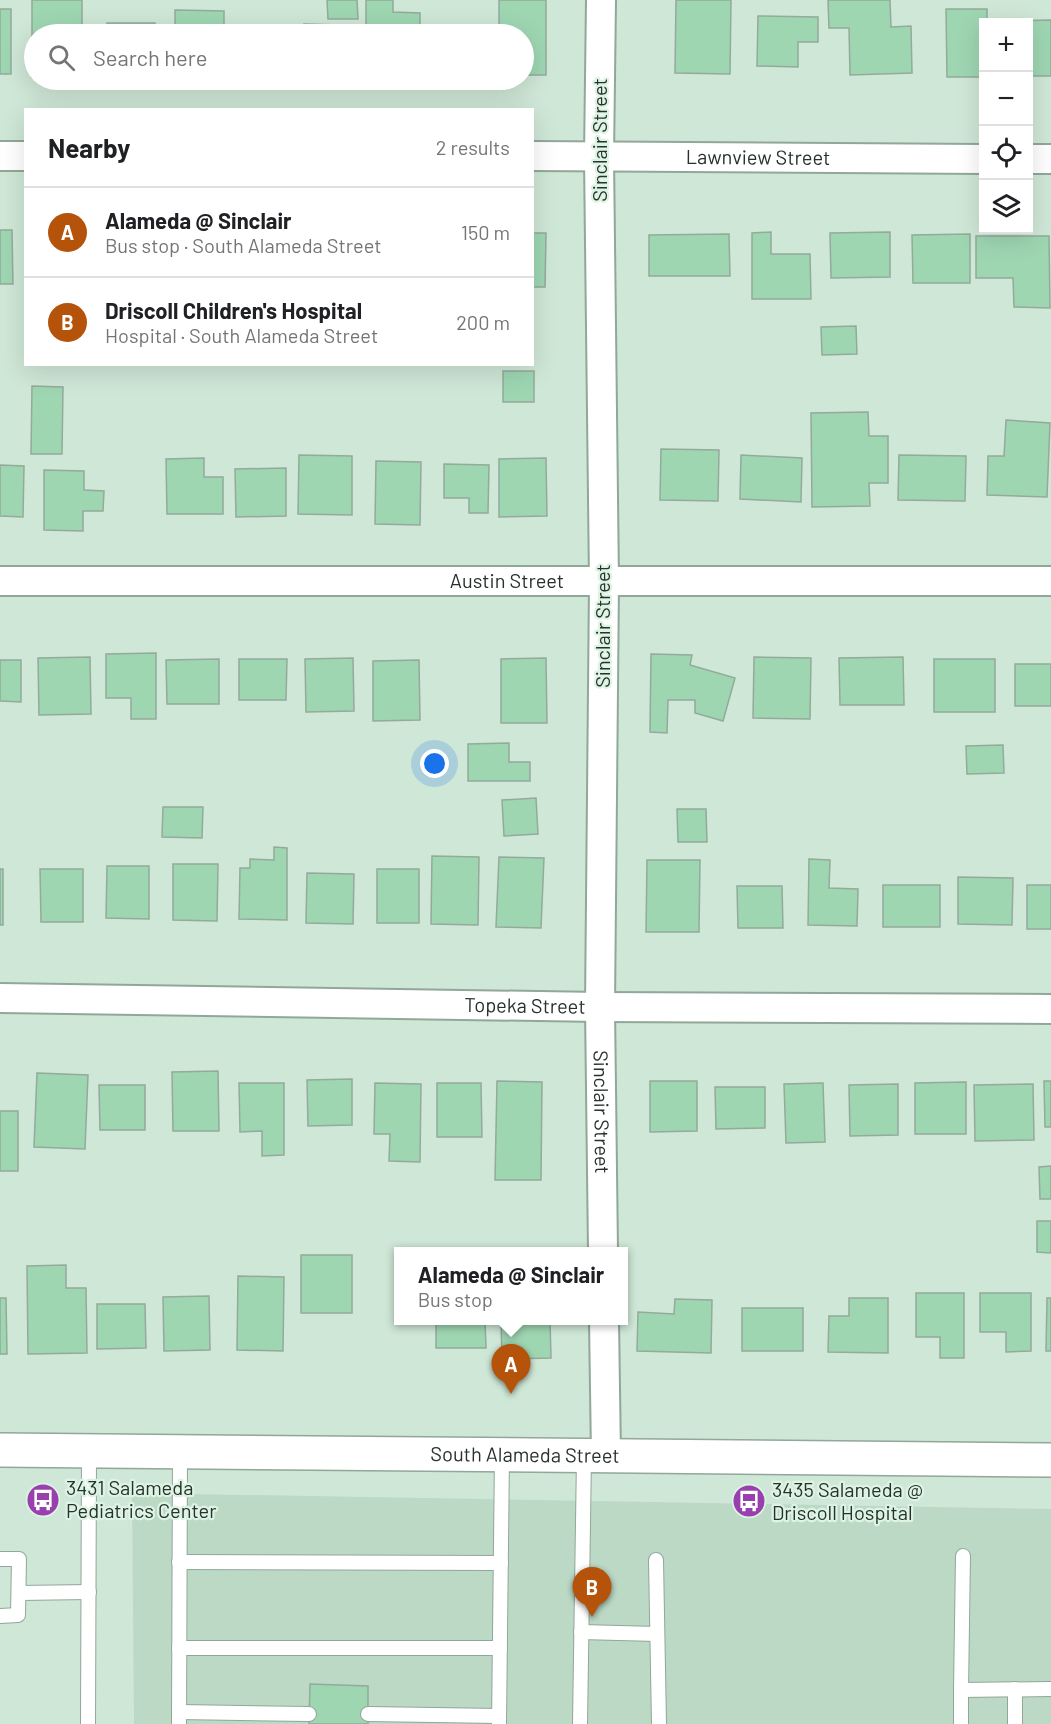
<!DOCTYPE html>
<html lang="en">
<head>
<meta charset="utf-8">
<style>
  body { margin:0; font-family:Barlow,sans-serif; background:#f6f6f6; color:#202124 }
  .controls { position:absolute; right:18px; top:18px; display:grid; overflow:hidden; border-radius:0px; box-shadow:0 6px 24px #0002 }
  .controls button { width:54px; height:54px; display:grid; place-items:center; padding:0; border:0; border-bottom:2px solid #e0e0e0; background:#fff; color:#202124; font:30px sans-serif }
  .you { position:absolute; left:435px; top:764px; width:21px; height:21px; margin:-15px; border:4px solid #fff; border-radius:50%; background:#1a73e8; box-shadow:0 0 0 9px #1a73e833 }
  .badge { display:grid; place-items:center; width:39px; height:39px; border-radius:50%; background:#b45309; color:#fff; font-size:20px; font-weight:700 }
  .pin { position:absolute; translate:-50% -50px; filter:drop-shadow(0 2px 3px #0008) }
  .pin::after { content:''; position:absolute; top:32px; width:21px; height:18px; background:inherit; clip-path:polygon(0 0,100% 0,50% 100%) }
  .popup { position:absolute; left:394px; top:1247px; width:234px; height:78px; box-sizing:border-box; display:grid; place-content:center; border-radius:0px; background:#fff; filter:drop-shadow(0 2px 4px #0005); font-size:20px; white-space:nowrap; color:#757577 }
  .popup b { font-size:22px; color:#202124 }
  .popup::after { content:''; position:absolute; left:50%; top:100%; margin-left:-12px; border:12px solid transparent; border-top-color:#fff }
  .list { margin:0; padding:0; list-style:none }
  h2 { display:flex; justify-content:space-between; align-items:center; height:78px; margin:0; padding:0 24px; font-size:26px }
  h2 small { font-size:20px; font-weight:400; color:#757577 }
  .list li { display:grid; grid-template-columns:39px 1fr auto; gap:18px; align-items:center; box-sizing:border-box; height:90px; padding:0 24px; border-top:2px solid #e0e0e0 }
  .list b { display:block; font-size:22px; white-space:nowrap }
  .list p { margin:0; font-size:20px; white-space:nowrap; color:#757577 }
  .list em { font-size:20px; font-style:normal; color:#757577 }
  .icon { flex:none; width:33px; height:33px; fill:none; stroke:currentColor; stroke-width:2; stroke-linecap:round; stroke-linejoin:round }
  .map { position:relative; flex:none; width:1051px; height:1724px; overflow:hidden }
  .search { position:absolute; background:#fff; box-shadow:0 6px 24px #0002; left:24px; top:24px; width:510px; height:66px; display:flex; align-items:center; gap:15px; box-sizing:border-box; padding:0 21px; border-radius:33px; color:#757577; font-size:22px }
  .panel { position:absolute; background:#fff; box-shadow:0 6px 24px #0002; left:24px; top:108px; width:510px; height:258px; border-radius:0px }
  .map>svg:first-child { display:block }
  .built { fill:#bcd9c6 }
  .building { fill:#9ed6b2; stroke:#94aa9b; stroke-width:1.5 }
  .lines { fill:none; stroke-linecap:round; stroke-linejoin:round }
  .service-casing { stroke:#91a799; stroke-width:16 }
  .minor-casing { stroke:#91a799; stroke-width:32 }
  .secondary-casing { stroke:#91a799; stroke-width:36 }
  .service { stroke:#fff; stroke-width:14 }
  .minor { stroke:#fff; stroke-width:28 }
  .secondary { stroke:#fff; stroke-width:33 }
  .labels { text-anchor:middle; stroke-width:4.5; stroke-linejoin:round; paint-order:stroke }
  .street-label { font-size:20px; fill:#28312b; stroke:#ddf4e4 }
  .poi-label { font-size:20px; fill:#28312b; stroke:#ddf4e4; text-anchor:start }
</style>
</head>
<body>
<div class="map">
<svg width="1051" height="1724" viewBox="0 0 1051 1724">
  <rect width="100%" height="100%" fill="#cfe7d7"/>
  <path class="built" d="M132,1493L1051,1509V1724H134Z"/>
  <g class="building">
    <path d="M32,0H82V34H34V77H32Z"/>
    <path d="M327,0H357L358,19H328Z"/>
    <path d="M366,0H393V12L420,13V34H366Z"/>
    <path d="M499,0H546V75H524V34H499Z"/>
    <path d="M676,0H731L730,74L675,73Z"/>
    <path d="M828,0H890L891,27L911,26L912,73L850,75L849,28H829Z"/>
    <rect x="0" y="9" width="11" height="65"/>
    <path d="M946,9H987V22H984V77H947Z"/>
    <path d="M175,10L224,11V34H175Z"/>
    <path d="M758,16L818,17V42H798V67L757,66Z"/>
    <path d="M1051,20V76H1028V22H1011V21Z"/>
    <path d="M107,23H155V34H108Z"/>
    <path d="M304,24L341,25V34H304Z"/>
    <path d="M231,26L284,27L283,34H231Z"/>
    <path d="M444,26H490L489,34H443Z"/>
    <rect x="230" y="80" width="53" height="3"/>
    <path d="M0,230H12L13,284H0Z"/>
    <path d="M771,232V254H810L811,299H752V233Z"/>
    <path d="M890,232V277L831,278L830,233Z"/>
    <path d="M532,233H546L545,287H532Z"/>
    <path d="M729,234L730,276H649V235Z"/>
    <path d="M970,234V283H913L912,235Z"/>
    <path d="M976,236H1049L1050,308L1014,307L1013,278H976Z"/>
    <path d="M856,326L857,354L822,355L821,327Z"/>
    <rect x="503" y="371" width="31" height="31"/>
    <path d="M32,386L63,387L62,454H31Z"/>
    <path d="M868,412L869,436H888V483H869L870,506L812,507L811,413Z"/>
    <path d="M1006,420L1050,423L1047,497L987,495L988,456H1004Z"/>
    <path d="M661,449L719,450L718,501L660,500Z"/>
    <path d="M299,455L352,456V515L298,514Z"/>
    <path d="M741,455L802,458L801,502L740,499Z"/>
    <path d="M899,455L966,456L965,501L898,500Z"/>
    <path d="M204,458V477H223V514H167L166,459Z"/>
    <path d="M546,458L547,516L499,517V459Z"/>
    <path d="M376,461L421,462L420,525L375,524Z"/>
    <path d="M444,464L489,465L488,513H469V498H444Z"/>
    <path d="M0,465L24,466L23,517L0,516Z"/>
    <path d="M286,468V516L236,517L235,469Z"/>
    <path d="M44,470L84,471V490L104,491L103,511H83V531L44,530Z"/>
    <path d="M156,653V719H131V698H106V654Z"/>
    <path d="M651,654L692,655L690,665L735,678L723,721L695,713V700H668L667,733L650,732Z"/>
    <path d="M90,657L91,714L39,715L38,658Z"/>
    <path d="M754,657L811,658L810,719L753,718Z"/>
    <path d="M903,657L904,705H840L839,658Z"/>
    <path d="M353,658L354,711L306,712L305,659Z"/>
    <path d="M546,658L547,723H501V659Z"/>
    <path d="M219,659V704H167L166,660Z"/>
    <path d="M239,659H287L286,700H239Z"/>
    <rect x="934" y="659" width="61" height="53"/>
    <path d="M0,660H21V702L0,701Z"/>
    <path d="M419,660L420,720L373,721V661Z"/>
    <rect x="1015" y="664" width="36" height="42"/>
    <path d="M509,743V762H530V781H468V744Z"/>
    <path d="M1003,745L1004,773L967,774L966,746Z"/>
    <path d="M536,798L538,834L504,836L502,800Z"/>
    <path d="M163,807H203L202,838L162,837Z"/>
    <path d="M677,809H706L707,842H678Z"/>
    <path d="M274,847L287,848V920L239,919L240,868H250V859L274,860Z"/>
    <path d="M432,856L479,857L478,925L431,924Z"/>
    <path d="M499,857L544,858L541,928L496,927Z"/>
    <path d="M809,859L830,860L829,888L858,889L857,926L808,925Z"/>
    <path d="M647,860H700L699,932H646Z"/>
    <path d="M173,864H218L217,921L173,920Z"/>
    <path d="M107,866H149V919L106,918Z"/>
    <rect x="0" y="869" width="3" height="56"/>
    <path d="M40,869H83V922H41Z"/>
    <rect x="377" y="869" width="42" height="54"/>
    <path d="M307,873L354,874L353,924L306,923Z"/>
    <path d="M958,877L1013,878L1012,925L958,924Z"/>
    <rect x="883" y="885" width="57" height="42"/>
    <rect x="1027" y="885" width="24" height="44"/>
    <path d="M737,886H782L783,928H738Z"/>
    <path d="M218,1071L219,1131H173L172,1072Z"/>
    <path d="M37,1073L88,1075L85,1149L34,1147Z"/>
    <path d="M352,1079V1125L308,1126L307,1080Z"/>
    <path d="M497,1081L542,1082L541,1180H495Z"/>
    <path d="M650,1081H697V1131L650,1132Z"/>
    <path d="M1044,1081H1051V1127H1045Z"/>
    <path d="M966,1082V1134H915V1083Z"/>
    <path d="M239,1083H284V1155L262,1156V1131L240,1132Z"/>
    <path d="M375,1083L421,1084L420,1162L389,1161L390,1134H374Z"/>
    <path d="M437,1083H481L482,1137H437Z"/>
    <path d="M823,1083L825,1142L786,1143L784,1084Z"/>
    <path d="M898,1084V1135L850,1136L849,1085Z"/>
    <path d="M1033,1084L1034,1140L975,1141L974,1085Z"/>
    <path d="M99,1085H145V1130H100Z"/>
    <path d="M715,1087H765V1128L716,1129Z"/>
    <rect x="0" y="1111" width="18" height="60"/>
    <path d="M1051,1166V1199H1040L1039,1167Z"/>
    <path d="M1037,1221H1051V1253L1037,1252Z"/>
    <rect x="301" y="1255" width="51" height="58"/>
    <path d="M66,1265V1288H86L87,1353L28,1354L27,1266Z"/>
    <path d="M238,1276L284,1277L283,1351L237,1350Z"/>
    <path d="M916,1293H964V1358H940V1337H916Z"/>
    <path d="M980,1293H1031V1351L1006,1352V1332H980Z"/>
    <path d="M209,1296L210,1350L164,1351L163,1297Z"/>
    <path d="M0,1298H6L7,1354H0Z"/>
    <path d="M849,1298H888V1353L828,1352L829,1316H849Z"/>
    <path d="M1047,1298H1051V1351H1046Z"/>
    <path d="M675,1299L712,1300L711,1353L637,1351L638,1312L674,1314Z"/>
    <path d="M97,1304H145L146,1348L97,1349Z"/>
    <rect x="742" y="1308" width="61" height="43"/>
    <path d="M436,1320H485L486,1348H436Z"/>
    <path d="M501,1320H550L551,1358L502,1359Z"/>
    <path d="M310,1684L368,1686V1724H309Z"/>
  </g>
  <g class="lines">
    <g class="service-casing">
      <g id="service">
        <path d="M963,1556L961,1690L1051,1689"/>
        <path d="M0,1559H19L18,1615L0,1616"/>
        <path d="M656,1560L659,1724"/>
        <path d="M179,1562L501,1563"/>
        <path d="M19,1593L89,1592"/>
        <path d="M581,1632L657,1634"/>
        <path d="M179,1648H500"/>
        <path d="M1015,1689V1724"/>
        <path d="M179,1712L309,1714"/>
        <path d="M368,1714L499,1716"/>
        <path d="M88,1724L89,1451"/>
        <path d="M179,1724L180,1452"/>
        <path d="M499,1724L502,1454"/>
        <path d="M580,1724L584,1456"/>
        <path d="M961,1724V1690"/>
      </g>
    </g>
    <g class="minor-casing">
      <g id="minor">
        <path id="s1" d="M601,0L599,157L604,582L600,1007L603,1252"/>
        <path d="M0,156H26"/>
        <path id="s2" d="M532,156L984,159"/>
        <path d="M1028,159H1051"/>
        <path id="s3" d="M0,581H1051"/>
        <path id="s4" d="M0,998L600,1007L1051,1009"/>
        <path d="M604,1320L606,1456"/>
      </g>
    </g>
    <g class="secondary-casing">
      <g id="secondary">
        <path id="s5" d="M0,1450L1051,1460"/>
      </g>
    </g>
    <use href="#service" class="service"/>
    <use href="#minor" class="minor"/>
    <use href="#secondary" class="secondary"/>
  </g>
  <defs>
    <g id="bus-disc" transform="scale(1.725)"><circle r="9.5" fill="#9840ad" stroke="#ddf4e4"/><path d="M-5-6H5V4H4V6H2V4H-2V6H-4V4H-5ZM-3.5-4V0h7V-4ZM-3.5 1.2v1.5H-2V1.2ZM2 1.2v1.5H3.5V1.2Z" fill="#fff"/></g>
  </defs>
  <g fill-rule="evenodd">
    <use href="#bus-disc" x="43" y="1500"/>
    <use href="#bus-disc" x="749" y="1501"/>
  </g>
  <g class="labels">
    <g class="street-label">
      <text transform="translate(600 140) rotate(-90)" y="7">Sinclair Street</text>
      <text dy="7" stroke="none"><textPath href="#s2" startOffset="226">Lawnview Street</textPath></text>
      <text dy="7" stroke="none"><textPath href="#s3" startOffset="507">Austin Street</textPath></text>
      <text transform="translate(603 626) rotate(-90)" y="7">Sinclair Street</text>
      <text dy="7" stroke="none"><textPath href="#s4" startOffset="525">Topeka Street</textPath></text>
      <text dy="7" stroke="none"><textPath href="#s1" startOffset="1112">Sinclair Street</textPath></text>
      <text dy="7" stroke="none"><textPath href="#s5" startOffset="525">South Alameda Street</textPath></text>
    </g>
    <g class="poi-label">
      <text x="66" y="1495">3431 Salameda<tspan x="66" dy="23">Pediatrics Center</tspan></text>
      <text x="772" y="1497">3435 Salameda @<tspan x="772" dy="23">Driscoll Hospital</tspan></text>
    </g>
  </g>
</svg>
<div class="controls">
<button>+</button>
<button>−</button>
<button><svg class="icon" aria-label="locate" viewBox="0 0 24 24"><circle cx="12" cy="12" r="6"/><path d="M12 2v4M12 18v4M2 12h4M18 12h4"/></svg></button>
<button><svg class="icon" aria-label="layers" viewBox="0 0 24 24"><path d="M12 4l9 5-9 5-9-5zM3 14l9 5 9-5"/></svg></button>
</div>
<div class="you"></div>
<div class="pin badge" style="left:511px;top:1394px">A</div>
<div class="popup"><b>Alameda @ Sinclair</b>Bus stop</div>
<div class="pin badge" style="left:592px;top:1617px">B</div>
<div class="search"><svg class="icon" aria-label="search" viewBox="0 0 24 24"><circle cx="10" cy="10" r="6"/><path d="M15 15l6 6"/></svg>Search here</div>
<section class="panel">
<h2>Nearby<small>2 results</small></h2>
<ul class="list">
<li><span class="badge">A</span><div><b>Alameda @ Sinclair</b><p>Bus stop · South Alameda Street</p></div><em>150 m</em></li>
<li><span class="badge">B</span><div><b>Driscoll Children's Hospital</b><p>Hospital · South Alameda Street</p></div><em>200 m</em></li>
</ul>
</section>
</div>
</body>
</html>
